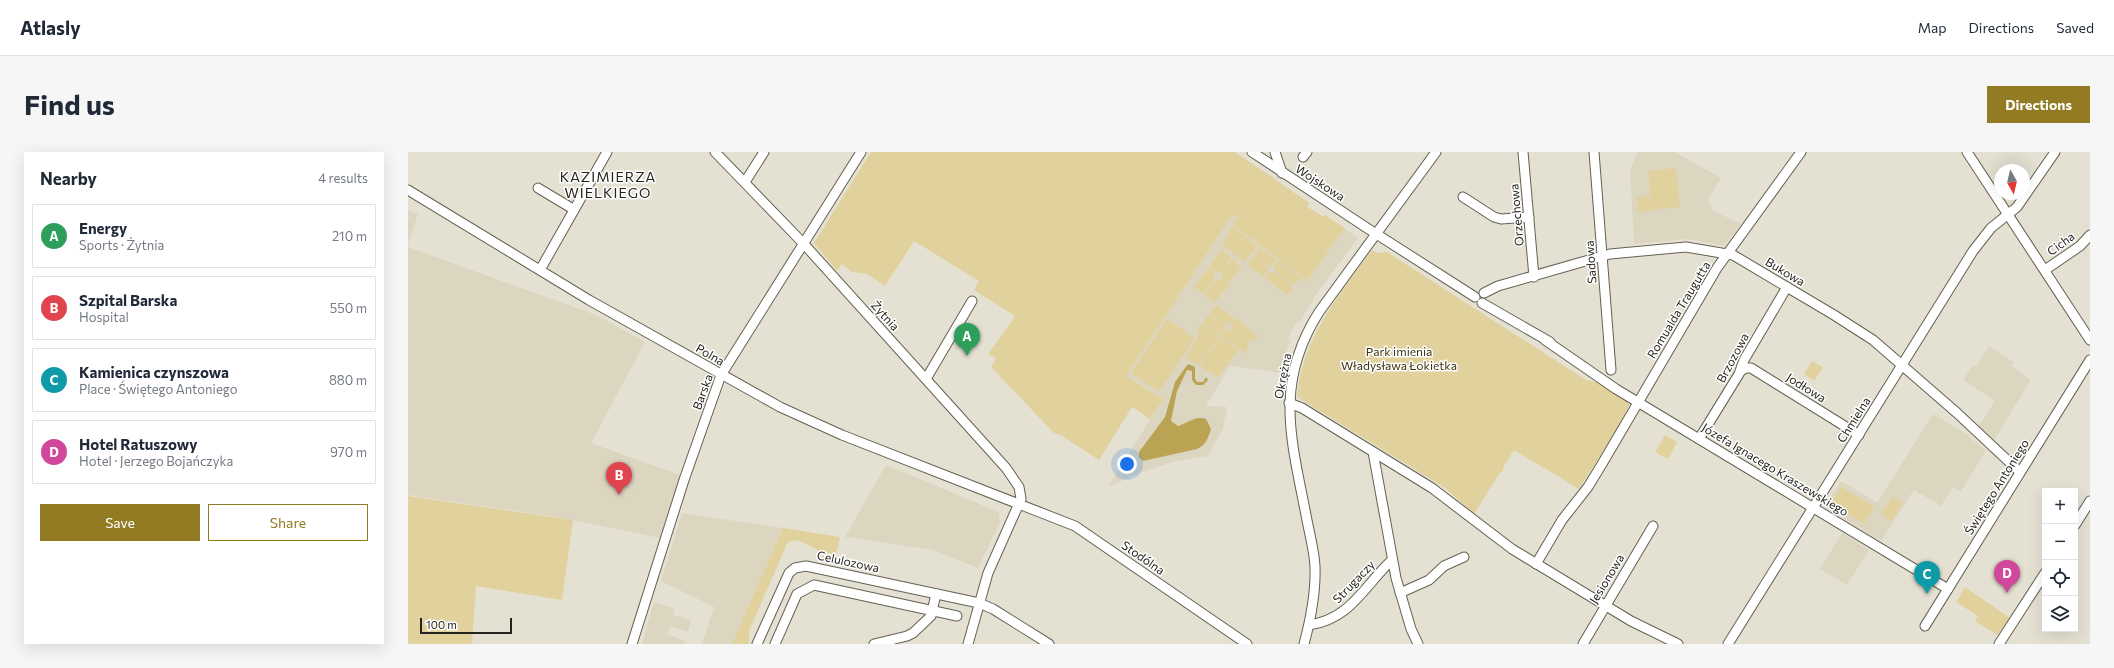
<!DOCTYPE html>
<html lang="en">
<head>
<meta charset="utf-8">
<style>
  body { margin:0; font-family:Commissioner,sans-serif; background:#f6f6f7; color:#1f2937 }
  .controls { position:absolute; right:12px; bottom:12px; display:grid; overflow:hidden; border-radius:0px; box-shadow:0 4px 16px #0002 }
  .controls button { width:36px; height:36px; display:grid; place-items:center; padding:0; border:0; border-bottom:1px solid #e0e1e3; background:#fff; color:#1f2937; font:20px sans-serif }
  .compass { position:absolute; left:1586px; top:12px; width:36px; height:36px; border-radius:50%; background:#fff; box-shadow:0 4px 16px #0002; rotate:172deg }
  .scale { position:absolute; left:12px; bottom:10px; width:92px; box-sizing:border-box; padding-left:4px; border:2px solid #24231d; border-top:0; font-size:11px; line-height:14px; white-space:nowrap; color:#24231d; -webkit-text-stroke:3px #fff; paint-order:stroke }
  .you { position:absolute; left:719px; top:312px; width:14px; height:14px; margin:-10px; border:3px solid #fff; border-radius:50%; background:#1a73e8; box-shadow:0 0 0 6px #1a73e833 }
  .badge { display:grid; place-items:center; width:26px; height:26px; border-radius:50%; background:#927b22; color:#fff; font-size:13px; font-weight:700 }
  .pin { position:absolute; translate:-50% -33px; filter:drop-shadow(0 1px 2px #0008) }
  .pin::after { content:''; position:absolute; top:21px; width:14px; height:12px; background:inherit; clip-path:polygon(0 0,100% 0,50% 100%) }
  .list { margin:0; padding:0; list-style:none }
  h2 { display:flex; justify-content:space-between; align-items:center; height:52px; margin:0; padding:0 16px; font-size:17px }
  h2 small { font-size:13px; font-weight:400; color:#747a83 }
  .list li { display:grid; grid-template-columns:26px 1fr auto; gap:12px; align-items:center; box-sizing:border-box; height:64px; margin:0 8px 8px; padding:0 8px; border:1px solid #e0e1e3; border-radius:0px }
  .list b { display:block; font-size:15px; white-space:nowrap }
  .list p { margin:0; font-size:13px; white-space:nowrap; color:#747a83 }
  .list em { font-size:13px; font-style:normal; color:#747a83 }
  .actions { display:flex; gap:8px; padding:12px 16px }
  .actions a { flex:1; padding:9px 0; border:1px solid #927b22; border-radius:0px; text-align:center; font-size:14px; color:#927b22 }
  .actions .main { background:#927b22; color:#fff }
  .icon { flex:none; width:22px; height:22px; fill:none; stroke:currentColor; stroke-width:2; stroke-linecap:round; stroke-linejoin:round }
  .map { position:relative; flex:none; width:1682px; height:492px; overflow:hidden; border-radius:0px }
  header { display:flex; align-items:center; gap:24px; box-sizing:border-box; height:56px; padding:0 20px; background:#fff; border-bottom:1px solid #e0e1e3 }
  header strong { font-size:19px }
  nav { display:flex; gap:22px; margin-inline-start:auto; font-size:14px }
  .intro { display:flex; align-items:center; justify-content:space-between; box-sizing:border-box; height:96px; padding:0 24px }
  h1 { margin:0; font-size:28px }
  .button { padding:10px 18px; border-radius:0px; background:#927b22; color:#fff; font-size:14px; font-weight:700 }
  main { display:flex; gap:24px; padding:0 24px }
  aside { flex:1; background:#fff; border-radius:0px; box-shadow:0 4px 16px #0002 }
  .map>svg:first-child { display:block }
  .built { fill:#dcd6c1 }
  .green { fill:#e1d29d }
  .water { fill:#baa454 }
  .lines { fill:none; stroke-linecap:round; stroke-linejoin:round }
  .minor-casing { stroke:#646053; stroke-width:11 }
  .minor { stroke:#fff; stroke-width:9 }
  .labels { text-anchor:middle; stroke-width:3; stroke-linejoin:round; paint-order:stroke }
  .street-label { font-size:12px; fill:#24231d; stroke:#fff }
  .park-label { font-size:12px; fill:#3b310e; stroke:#fff }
  .quarter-label { font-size:14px; letter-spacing:1px; fill:#24231d; stroke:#fff }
</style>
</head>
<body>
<header>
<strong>Atlasly</strong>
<nav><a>Map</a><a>Directions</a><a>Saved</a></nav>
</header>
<div class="intro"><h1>Find us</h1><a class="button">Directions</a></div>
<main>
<aside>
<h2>Nearby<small>4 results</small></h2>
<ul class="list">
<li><span class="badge" style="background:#2e9e5b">A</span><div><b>Energy</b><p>Sports · Żytnia</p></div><em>210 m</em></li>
<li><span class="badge" style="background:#e0444e">B</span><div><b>Szpital Barska</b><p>Hospital</p></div><em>550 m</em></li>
<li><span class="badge" style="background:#0f9aa8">C</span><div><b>Kamienica czynszowa</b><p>Place · Świętego Antoniego</p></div><em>880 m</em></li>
<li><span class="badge" style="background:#d1479c">D</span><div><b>Hotel Ratuszowy</b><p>Hotel · Jerzego Bojańczyka</p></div><em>970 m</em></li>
</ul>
<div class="actions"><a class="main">Save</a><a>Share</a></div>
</aside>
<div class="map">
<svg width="1682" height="492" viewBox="0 0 1682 492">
  <rect width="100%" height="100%" fill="#e5e1d2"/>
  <g class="built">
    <path d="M1230,0H1267L1313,26L1299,48L1306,59L1333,72L1316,94L1280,87L1226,92L1222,17Z"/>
    <path d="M854,18L901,51L899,55L916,65L917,63L950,86L909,141L891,171L888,170L880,187L883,188L879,198L874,221L822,214L798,254L819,255L815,277L800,304L765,310L734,320L700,335L755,247L718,224Z"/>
    <path d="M0,58L10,62L0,92Z"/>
    <path d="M0,95L188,163L237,190L183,291L272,323L252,386L144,364L0,343Z"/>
    <path d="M1581,194L1606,210L1603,214L1623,228L1586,288L1571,274L1587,249L1555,228L1565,213L1568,215Z"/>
    <path d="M1525,262L1558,282L1578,299L1553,339L1545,335L1533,354L1506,338L1473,389L1417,355L1433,329L1469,351Z"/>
    <path d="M478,313L591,360L592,370L570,416L525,398L437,385Z"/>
    <path d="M274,361L375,376L324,492H294L306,455L253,429Z"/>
    <path d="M1434,381L1461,398L1439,433L1412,417Z"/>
    <path d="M246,450L267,457L265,463L283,468L280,480L262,474L259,482L277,489V491L280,492H234Z"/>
  </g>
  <g class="green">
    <path d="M463,0H827L901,51L899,55L916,65L917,63L937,76L899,129L825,73L830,65L825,62L718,224L755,247L742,267L724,255L691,308L654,284L646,281L583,215L588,206L580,202L607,164L566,138L571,129L506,89L477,134L459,122L444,120L434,112L429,119L406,91Z"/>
    <path d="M1268,16L1272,55L1244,58L1240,19Z"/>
    <path d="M1242,44L1244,59L1230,60L1229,45Z"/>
    <path d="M824,74L849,94L836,110L814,93Z"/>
    <path d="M852,96L869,108L865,113L859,114L846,104Z"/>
    <path d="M813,98L823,105L812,120H807L801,116Z"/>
    <path d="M964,98L969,101L979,100L1178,228L1190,230L1222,251L1209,277L1171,337L1106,298L1096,314L1095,319L1091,322L1066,362L1037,336L889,245C895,184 930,145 964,98Z"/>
    <path d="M845,104L859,115V120L856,125L840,113Z"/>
    <path d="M824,106L833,115L821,131L814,126L813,120Z"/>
    <path d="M870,109L893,126L889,131L883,132L867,119L866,114Z"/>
    <path d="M800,117L806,121L807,127L796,142L786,135Z"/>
    <path d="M866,120L883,133L884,138L880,143L857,126L860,121Z"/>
    <path d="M813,127L821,132L807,150L797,143L808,128Z"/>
    <path d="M808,153L826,166L822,171L816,172L802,161Z"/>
    <path d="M801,162L815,172L816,178L812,183L795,170Z"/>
    <path d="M827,166L850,184L846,189H840L823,177V171Z"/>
    <path d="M759,167L787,186L751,240L723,221Z"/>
    <path d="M795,171L812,184L790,213L777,206L791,184L789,179Z"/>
    <path d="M823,178L840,190V196L837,201L813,184L817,179Z"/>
    <path d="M813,185L830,198L810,225L791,214Z"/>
    <path d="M1404,209L1415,215L1406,229L1396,222Z"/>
    <path d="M1257,283L1269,290L1260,307L1247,300Z"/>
    <path d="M1433,335L1466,355L1456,372L1423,351Z"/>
    <path d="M0,344L165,368L154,448L68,434L64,492H0Z"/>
    <path d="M1484,345L1495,351L1484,369L1473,362Z"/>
    <path d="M375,376L432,385L428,403L413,400L390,388L380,390L341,479V492H324Z"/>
    <path d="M1557,435L1602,466L1589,483L1567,469L1570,464L1548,450Z"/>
  </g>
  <path class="water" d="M780,212L787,215V227L789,230H795L798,225L800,228L795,233H788L784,228V219L779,218L769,239L763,269L770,274C779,271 788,263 798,267L803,277C800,286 798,293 789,297L735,309L731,305V300L757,265L767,230Z"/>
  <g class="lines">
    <g class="minor-casing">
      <g id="minor">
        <path d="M307,0L395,91L598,316L611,335L613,347L580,421L560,492"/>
        <path d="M844,0L959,76L1067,145"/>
        <path d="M867,0L874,21"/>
        <path d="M1115,0L1126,125"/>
        <path d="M1186,0L1203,218"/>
        <path d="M1559,0L1682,188"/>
        <path d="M895,5L899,0"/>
        <path d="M337,30L356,0"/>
        <path d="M130,36L165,57"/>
        <path d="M0,38L181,148L372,255L434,283L667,374L839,492"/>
        <path d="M1055,45L1086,65L1093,67L1121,65"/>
        <path d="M132,118L199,0"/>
        <path d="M1637,118L1672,94L1682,83"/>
        <path d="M1076,141L1090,134L1202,102L1278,95L1325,103L1426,163L1465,188L1549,261L1612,320"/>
        <path d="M1074,151L1142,190"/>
        <path d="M1137,188L1208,237L1540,437"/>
        <path d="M1333,219L1338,216H1343L1451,283"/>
        <path d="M518,227L564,149"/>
        <path d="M881,251L894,256L1024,336L1104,397L1223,469L1270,492"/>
        <path d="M1291,287L1331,222L1336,208L1379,135"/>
        <path d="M965,300L988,426L1003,477L1010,492"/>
        <path d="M1667,373L1682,349"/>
        <path d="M1128,412L1154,368L1180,335L1194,312L1309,116L1393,0"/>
        <path d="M992,441L1021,428L1036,414L1056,405"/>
        <path d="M901,473C943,467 955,435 984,408"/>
        <path d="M1517,474L1682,208"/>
        <path d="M224,492L276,328L313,223L453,0"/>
        <path d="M349,492L381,421L387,416L398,414L571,451L585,457L641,492"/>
        <path d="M367,492L389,442L406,433L549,464"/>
        <path d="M466,492L499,484L505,481L523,464L528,442"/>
        <path d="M896,492C903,466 908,441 907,414C906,397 901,380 898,363C883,286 866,231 911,160L1028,0"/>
        <path d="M1175,492L1245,374"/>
        <path d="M1320,492L1565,99L1583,76L1609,55L1647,0"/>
        <path d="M1591,492L1637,421"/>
      </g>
    </g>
    <use href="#minor" class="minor"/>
  </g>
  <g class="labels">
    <g class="street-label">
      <text transform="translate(912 31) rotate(33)" y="4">Wojskowa</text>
      <text transform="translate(1109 63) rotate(-95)" y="4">Orzechowa</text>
      <text transform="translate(1653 92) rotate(-36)" y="4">Cicha</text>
      <text transform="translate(1183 110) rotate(-94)" y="4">Sadowa</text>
      <text transform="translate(1377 120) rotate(31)" y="4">Bukowa</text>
      <text transform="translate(1271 158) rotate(-59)" y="4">Romualda Traugutta</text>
      <text transform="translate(477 164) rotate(48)" y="4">Żytnia</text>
      <text transform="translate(302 203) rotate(30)" y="4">Polna</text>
      <text transform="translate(1325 206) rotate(-62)" y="4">Brzozowa</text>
      <text transform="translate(875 224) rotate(-79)" y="4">Okrężna</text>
      <text transform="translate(1398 236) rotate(32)" y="4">Jodłowa</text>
      <text transform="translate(295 240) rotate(-70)" y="4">Barska</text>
      <text transform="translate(1446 268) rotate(-58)" y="4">Chmielna</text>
      <text transform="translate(1367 318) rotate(31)" y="4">Józefa Ignacego Kraszewskiego</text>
      <text transform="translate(1589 335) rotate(-58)" y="4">Świętego Antoniego</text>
      <text transform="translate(735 406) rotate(35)" y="4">Stodólna</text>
      <text transform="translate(440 410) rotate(12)" y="4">Celulozowa</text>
      <text transform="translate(1199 427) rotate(-59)" y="4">Jesionowa</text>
      <text transform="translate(946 430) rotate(-46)" y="4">Strugaczy</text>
    </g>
    <g class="park-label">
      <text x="991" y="204">Park imienia<tspan x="991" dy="14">Władysława Łokietka</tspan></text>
    </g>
    <g class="quarter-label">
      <text x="200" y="30">KAZIMIERZA<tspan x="200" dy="16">WIELKIEGO</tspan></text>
    </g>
  </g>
</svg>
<div class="controls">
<button>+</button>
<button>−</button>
<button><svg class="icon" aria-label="locate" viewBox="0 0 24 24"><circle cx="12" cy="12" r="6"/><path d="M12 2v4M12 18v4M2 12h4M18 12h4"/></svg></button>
<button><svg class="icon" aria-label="layers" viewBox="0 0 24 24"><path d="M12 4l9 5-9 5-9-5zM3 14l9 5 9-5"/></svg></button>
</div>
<svg class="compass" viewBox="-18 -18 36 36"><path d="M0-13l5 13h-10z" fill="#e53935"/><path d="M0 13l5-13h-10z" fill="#747a83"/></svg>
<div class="scale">100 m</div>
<div class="you"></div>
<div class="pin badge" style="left:559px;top:204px;background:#2e9e5b">A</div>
<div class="pin badge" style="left:211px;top:343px;background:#e0444e">B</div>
<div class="pin badge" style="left:1519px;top:442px;background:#0f9aa8">C</div>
<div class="pin badge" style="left:1599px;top:441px;background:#d1479c">D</div>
</div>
</main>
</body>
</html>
